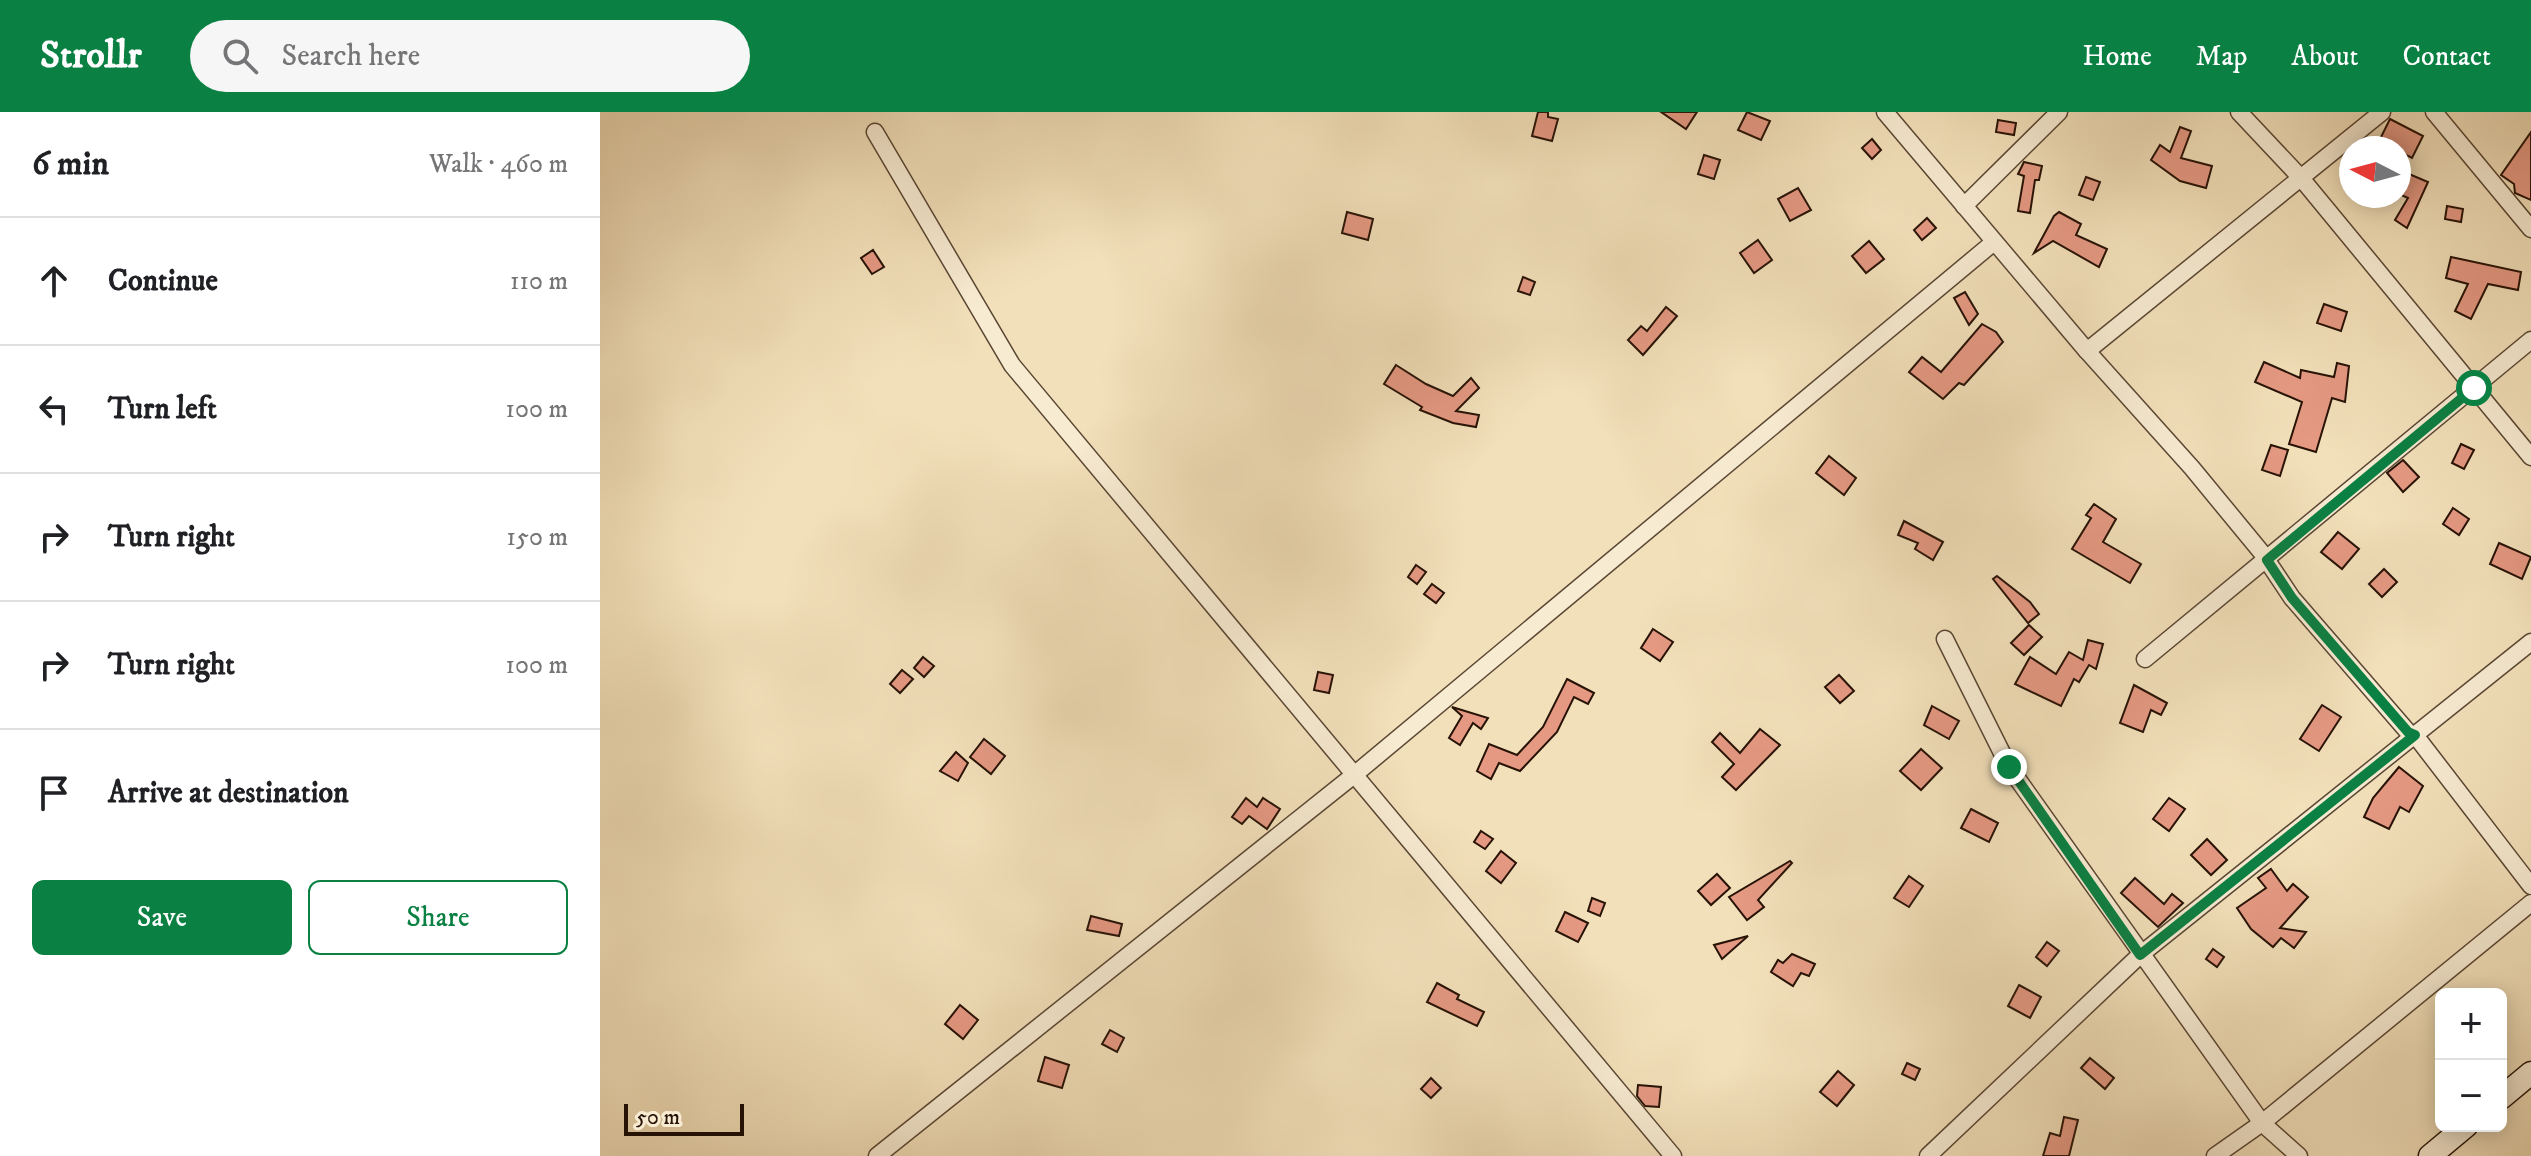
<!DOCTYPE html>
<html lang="en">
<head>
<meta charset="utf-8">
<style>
  body { margin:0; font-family:"IM FELL DW Pica",serif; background:#f6f6f6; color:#202124 }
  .controls { position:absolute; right:24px; bottom:24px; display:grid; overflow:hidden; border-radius:12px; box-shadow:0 4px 20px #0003 }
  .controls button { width:72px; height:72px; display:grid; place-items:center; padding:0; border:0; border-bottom:2px solid #e0e0e0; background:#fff; color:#202124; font:40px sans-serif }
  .compass { position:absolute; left:1739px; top:24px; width:72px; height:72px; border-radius:50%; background:#fff; box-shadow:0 4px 20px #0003; rotate:276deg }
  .scale { position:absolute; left:24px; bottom:20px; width:120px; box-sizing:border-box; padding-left:8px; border:4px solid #271206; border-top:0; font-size:22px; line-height:28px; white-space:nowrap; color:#271206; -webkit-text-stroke:6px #f7ebd2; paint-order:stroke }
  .stop { position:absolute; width:24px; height:24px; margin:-18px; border:6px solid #0b8043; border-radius:50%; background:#fff }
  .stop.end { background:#0b8043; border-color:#fff; box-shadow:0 2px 8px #0008 }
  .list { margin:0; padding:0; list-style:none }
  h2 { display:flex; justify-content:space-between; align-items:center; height:104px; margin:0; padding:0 32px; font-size:34px }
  h2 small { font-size:26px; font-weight:400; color:#757577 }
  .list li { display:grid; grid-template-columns:52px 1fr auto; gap:24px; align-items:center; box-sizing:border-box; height:128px; padding:0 32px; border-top:2px solid #e0e0e0 }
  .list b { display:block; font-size:30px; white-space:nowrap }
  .list em { font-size:26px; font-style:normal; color:#757577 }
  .actions { display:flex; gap:16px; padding:24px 32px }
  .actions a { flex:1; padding:18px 0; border:2px solid #0b8043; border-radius:12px; text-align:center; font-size:28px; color:#0b8043 }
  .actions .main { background:#0b8043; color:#fff }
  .icon { flex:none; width:44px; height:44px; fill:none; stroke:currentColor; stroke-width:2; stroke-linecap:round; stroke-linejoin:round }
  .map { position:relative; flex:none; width:1931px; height:1044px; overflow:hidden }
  header { display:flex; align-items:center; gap:48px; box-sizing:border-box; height:112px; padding:0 40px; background:#0b8043; color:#fff }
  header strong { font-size:38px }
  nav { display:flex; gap:44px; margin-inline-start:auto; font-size:28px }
  .search { width:560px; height:72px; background:#f6f6f6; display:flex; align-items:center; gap:20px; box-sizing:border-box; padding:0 28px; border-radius:44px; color:#757577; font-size:30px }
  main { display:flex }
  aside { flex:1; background:#fff }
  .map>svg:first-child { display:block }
  .building { fill:#e59983; stroke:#271206; stroke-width:2 }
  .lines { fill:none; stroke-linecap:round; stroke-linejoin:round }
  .street-casing { stroke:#5a4633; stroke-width:19 }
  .secondary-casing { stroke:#271206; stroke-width:25 }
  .street { stroke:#f7ebd2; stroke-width:16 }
  .secondary { stroke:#f7ebd2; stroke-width:22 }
  .route { stroke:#0b8043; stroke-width:10 }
</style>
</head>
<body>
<header>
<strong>Strollr</strong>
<div class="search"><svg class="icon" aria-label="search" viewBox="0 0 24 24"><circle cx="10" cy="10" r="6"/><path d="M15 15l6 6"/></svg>Search here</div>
<nav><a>Home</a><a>Map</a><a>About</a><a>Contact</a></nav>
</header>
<main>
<aside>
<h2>6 min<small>Walk · 460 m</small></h2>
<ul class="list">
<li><svg class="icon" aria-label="ahead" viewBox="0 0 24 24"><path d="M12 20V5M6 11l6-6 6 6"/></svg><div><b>Continue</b></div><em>110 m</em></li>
<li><svg class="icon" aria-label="left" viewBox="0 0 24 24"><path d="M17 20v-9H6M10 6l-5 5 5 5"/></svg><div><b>Turn left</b></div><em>100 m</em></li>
<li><svg class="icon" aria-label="right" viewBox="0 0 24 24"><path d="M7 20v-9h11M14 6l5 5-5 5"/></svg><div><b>Turn right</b></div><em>150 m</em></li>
<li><svg class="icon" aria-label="right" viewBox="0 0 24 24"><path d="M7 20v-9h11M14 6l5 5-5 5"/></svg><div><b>Turn right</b></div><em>100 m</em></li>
<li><svg class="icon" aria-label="arrive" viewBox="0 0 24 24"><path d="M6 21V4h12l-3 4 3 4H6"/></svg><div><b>Arrive at destination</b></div></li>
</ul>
<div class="actions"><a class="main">Save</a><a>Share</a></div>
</aside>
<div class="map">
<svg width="1931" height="1044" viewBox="0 0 1931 1044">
  <rect width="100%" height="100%" fill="#f2e0ba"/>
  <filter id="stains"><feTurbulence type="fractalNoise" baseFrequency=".0025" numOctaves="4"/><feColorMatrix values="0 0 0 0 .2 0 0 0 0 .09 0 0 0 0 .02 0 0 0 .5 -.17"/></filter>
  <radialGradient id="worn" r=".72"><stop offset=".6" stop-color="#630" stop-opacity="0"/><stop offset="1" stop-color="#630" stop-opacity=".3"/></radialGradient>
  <g class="building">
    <path d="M938,0H948V5L958,7L952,29L932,24Z"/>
    <path d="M1061,0H1097L1086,17Z"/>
    <path d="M1147,0L1170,9L1161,28L1138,18Z"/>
    <path d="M1790,7L1823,24L1812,46L1779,29Z"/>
    <path d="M1398,8L1416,11L1414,23L1396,20Z"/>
    <path d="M1580,15L1591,19L1581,46L1612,54L1606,76L1580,69L1551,48L1560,33L1570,40Z"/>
    <path d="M1931,20V88L1915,81L1914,72L1901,63Z"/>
    <path d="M1272,27L1281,38L1272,47L1262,36Z"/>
    <path d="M1104,43L1120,48L1114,67L1098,62Z"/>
    <path d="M1424,50L1442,54L1439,68H1435L1430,101L1418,99L1424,64L1418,62Z"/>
    <path d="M1802,59L1828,70L1807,116L1795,108L1808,86L1799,82Z"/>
    <path d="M1486,65L1500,70L1493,88L1479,83Z"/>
    <path d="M1198,76L1211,98L1190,109L1178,87Z"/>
    <path d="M1847,94L1863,97L1861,110L1845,107Z"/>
    <path d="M747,100L773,107L768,128L742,121Z"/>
    <path d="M1459,100L1481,112L1476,123L1507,137L1499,155L1453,129L1434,141L1454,104Z"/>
    <path d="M1327,106L1336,116L1322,128L1314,118Z"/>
    <path d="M1158,128L1172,148L1154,161L1140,141Z"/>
    <path d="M1269,129L1284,147L1266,161L1252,144Z"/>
    <path d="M273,138L284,155L272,162L261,146Z"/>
    <path d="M1851,145L1921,160L1918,178L1888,172L1871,207L1855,199L1868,172L1846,166Z"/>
    <path d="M923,165L935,170L930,183L918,179Z"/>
    <path d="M1365,180L1378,202L1369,213L1354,186Z"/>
    <path d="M1724,192L1747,200L1741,219L1717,211Z"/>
    <path d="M1066,195L1077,204L1043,243L1028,228L1041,214L1047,219Z"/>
    <path d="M1382,212L1396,220L1403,230L1364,273L1359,271L1343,287L1309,260L1322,245L1341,260Z"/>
    <path d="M1664,250L1700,266L1701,258L1734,265L1737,251L1749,254L1745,290L1732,286L1716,340L1689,332L1702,290L1655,270Z"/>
    <path d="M796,253L826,272L853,284L871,266L879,276L856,299L879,303L876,315L853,311L820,298L822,295L784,272Z"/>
    <path d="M1861,332L1874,338L1864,357L1852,351Z"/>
    <path d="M1671,333L1688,338L1680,364L1662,358Z"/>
    <path d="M1229,344L1256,366L1244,383L1216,361Z"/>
    <path d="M1803,348L1819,365L1803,380L1787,361Z"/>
    <path d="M1494,392L1516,407L1503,430L1541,452L1530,471L1472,437L1491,406L1486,403Z"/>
    <path d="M1853,396L1869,407L1859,423L1843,412Z"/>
    <path d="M1304,409L1343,430L1333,448L1315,437L1318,431L1298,423Z"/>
    <path d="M1738,420L1759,437L1742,457L1721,440Z"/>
    <path d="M1899,431L1931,445L1922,467L1890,452Z"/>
    <path d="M816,453L826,460L817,472L808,465Z"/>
    <path d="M1784,457L1797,470L1782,485L1769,472Z"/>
    <path d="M1397,464L1430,490L1439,502L1428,511L1393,467Z"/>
    <path d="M832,472L844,481L836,491L824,482Z"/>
    <path d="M1429,513L1442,525L1424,543L1411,531Z"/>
    <path d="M1053,517L1073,530L1060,549L1041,536Z"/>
    <path d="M1488,528L1503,532L1496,557L1489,553L1479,570L1474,567L1461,594L1415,572L1430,545L1456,562L1469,540L1483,548Z"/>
    <path d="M323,545L334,554L324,565L314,556Z"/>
    <path d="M302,558L313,567L300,581L290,572Z"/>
    <path d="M718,560L733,563L729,581L714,578Z"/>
    <path d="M1239,563L1254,579L1240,591L1225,575Z"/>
    <path d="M967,567L994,581L988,592L974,585L957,620L920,659L899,651L891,667L877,659L889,632L917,643L943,615Z"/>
    <path d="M1534,573L1567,591L1561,603L1551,598L1543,620L1520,611Z"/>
    <path d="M1722,593L1741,605L1719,639L1700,627Z"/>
    <path d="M1332,594L1359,609L1349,627L1324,613Z"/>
    <path d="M852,595L888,606L881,617L873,611L860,633L849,626L862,604Z"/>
    <path d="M1160,617L1180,633L1136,678L1122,665L1134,652L1112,630L1120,621L1140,641Z"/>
    <path d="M384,627L405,644L391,662L370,645Z"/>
    <path d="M1321,637L1342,656L1321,678L1300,659Z"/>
    <path d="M356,640L368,651L358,669L340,659Z"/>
    <path d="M1799,655L1823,674L1809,700L1800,695L1789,717L1764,705L1773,686Z"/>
    <path d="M646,686L657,695L663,686L680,697L667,717L649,704L642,712L632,705Z"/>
    <path d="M1569,686L1585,697L1569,719L1553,707Z"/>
    <path d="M1371,697L1398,711L1389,730L1361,716Z"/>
    <path d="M881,719L893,727L885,737L874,730Z"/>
    <path d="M1607,727L1627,748L1611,763L1591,743Z"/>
    <path d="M901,739L916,751L901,771L886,759Z"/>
    <path d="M1190,749L1192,751L1158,788L1164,795L1147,808L1129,785Z"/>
    <path d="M1671,757L1687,779L1693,772L1708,785L1680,816L1706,820L1694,836L1681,826L1673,835L1651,817L1637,796L1666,776L1658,766Z"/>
    <path d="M1117,762L1130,776L1111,793L1098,779Z"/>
    <path d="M1309,764L1323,774L1309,795L1294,786Z"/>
    <path d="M1535,766L1564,792L1572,782L1583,791L1558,815L1521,781Z"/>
    <path d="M992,786L1005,791L1000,804L988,799Z"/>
    <path d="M965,800L988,811L978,830L956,819Z"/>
    <path d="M491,804L522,812L519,824L487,818Z"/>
    <path d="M1148,824L1122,847L1114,833Z"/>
    <path d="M1447,830L1459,839L1447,854L1436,845Z"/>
    <path d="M1613,837L1624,845L1617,855L1606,847Z"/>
    <path d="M1192,842L1215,852L1209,864L1201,861L1193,874L1171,860L1178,848L1183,851Z"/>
    <path d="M837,871L859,883L857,887L884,900L877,914L827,890Z"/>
    <path d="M1419,873L1441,885L1430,906L1408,894Z"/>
    <path d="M360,893L378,908L363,927L345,912Z"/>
    <path d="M510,918L524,926L517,940L502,932Z"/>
    <path d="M445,945L469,953L462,976L438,969Z"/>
    <path d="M1490,946L1514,966L1505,977L1481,956Z"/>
    <path d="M1307,951L1320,957L1315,968L1302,962Z"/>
    <path d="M1238,959L1254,973L1237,994L1220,980Z"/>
    <path d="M831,966L841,976L831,986L821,977Z"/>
    <path d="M1038,973L1061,975L1059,995L1045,994L1037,984Z"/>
    <path d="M1464,1005L1478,1008L1469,1044H1443L1450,1021L1460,1024Z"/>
  </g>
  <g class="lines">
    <g class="street-casing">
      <g id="street">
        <path d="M1285,0L1487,239L1592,356L1662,441L1692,486L1808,620L1815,623L1931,774"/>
        <path d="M1639,0L1701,66L1931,345"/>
        <path d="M1834,0L1931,117"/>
        <path d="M275,20L412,253L1073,1044"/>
        <path d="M1364,94L1459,0"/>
        <path d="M1487,239L1782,0"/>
        <path d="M1345,527L1409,655L1662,1011L1699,1044"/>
        <path d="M1545,547L1931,228"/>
        <path d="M277,1044L754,663L1394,130"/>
        <path d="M1328,1044L1540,843L1931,530"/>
        <path d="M1615,1044L1662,1011L1931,791"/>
      </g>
    </g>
    <g class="secondary-casing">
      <g id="secondary">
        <path d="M1901,986L1931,961"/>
        <path d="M1830,1044L1866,1014"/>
      </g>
    </g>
    <use href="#street" class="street"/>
    <use href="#secondary" class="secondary"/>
  </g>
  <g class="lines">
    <path class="route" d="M1409,655L1540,843L1815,623L1808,620L1692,486L1667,448L1874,276"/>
  </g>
  <rect width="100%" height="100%" filter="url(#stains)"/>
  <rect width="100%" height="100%" fill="url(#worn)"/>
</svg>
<div class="controls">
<button>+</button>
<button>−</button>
</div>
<svg class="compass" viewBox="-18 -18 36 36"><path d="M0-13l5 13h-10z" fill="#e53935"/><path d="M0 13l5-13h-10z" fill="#757577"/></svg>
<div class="scale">50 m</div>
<div class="stop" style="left:1874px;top:276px"></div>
<div class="stop end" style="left:1409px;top:655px"></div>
</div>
</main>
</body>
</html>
